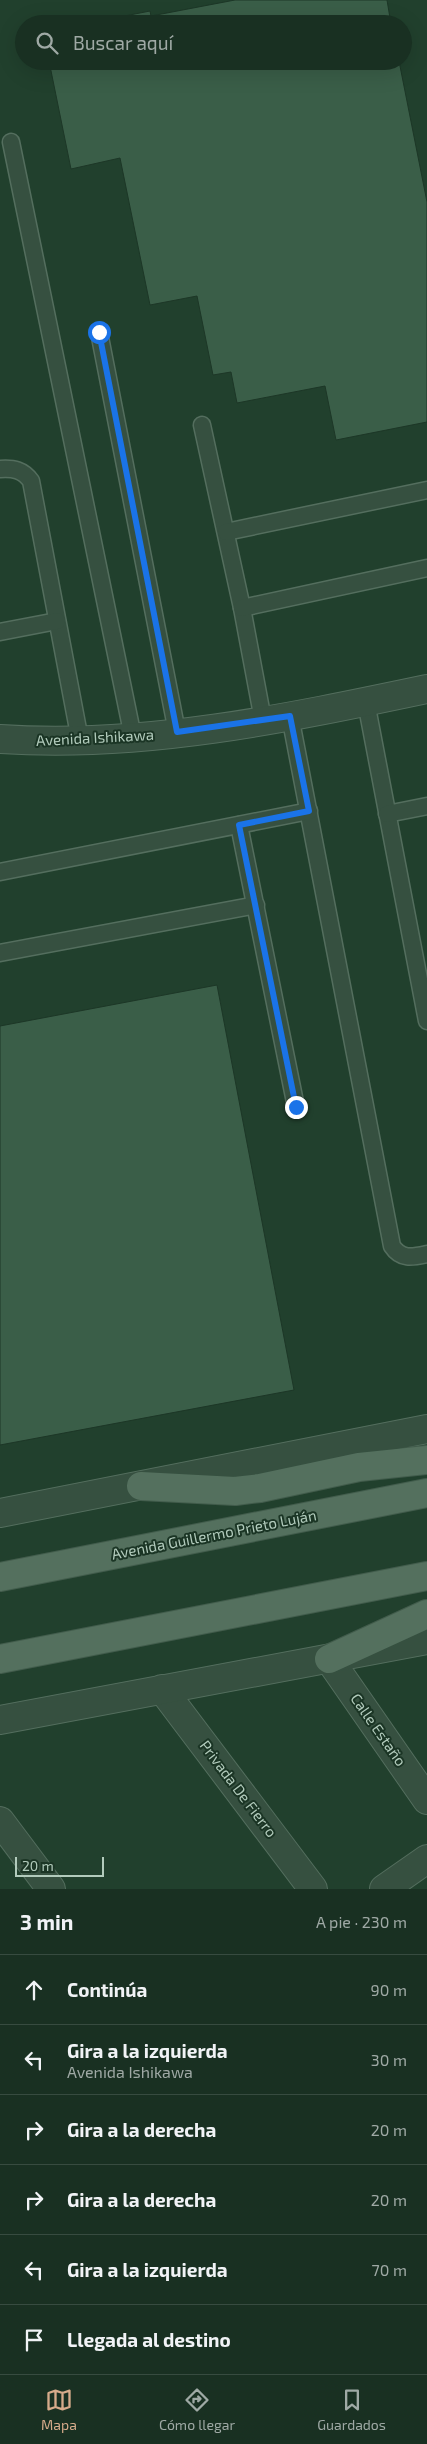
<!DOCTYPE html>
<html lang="es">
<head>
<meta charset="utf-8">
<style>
  body { margin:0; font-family:"Exo 2",sans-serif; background:#263c2f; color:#f1f3f6 }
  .scale { position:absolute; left:15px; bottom:12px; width:89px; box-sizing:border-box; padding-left:5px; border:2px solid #b2cbbc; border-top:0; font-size:14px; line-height:18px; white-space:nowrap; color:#b2cbbc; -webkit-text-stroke:4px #1b3525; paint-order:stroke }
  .stop { position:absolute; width:15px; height:15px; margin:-11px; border:4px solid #1a73e8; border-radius:50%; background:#fff }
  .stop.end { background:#1a73e8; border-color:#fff; box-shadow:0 1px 5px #0008 }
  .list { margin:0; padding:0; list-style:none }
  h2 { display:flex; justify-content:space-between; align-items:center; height:65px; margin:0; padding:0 20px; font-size:21px }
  h2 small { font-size:16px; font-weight:400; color:#9fa9a5 }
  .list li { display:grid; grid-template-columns:32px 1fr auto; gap:15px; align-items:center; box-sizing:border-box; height:70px; padding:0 20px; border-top:1px solid #374b40 }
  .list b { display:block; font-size:19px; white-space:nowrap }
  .list p { margin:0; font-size:16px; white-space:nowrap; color:#9fa9a5 }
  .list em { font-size:16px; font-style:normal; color:#9fa9a5 }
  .icon { flex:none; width:28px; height:28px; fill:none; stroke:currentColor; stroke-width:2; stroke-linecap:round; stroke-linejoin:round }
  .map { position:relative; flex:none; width:427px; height:1889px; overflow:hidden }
  .search { position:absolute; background:#193022; box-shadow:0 5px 20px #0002; left:15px; right:15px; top:15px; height:55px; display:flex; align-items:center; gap:12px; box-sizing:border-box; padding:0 18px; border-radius:28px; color:#9fa9a5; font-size:19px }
  .sheet { height:485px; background:#193022 }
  nav { display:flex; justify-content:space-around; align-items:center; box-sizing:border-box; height:70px; border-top:1px solid #374b40; background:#193022; font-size:14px; color:#9fa9a5 }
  nav a { display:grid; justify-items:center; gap:2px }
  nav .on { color:#d6ab8b }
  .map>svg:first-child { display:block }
  .building { fill:#3a5e48; stroke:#1d3727 }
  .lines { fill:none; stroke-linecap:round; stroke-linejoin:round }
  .service-casing { stroke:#546e5e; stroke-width:19 }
  .minor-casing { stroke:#546e5e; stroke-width:30 }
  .tertiary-casing { stroke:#546e5e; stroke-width:30 }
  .primary-casing { stroke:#425c4c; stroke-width:30 }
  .service { stroke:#365040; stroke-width:16 }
  .minor { stroke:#365040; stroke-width:28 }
  .tertiary { stroke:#365040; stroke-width:28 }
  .primary { stroke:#54705e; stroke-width:28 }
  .route { stroke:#1a73e8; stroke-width:6 }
  .labels { text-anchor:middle; stroke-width:4; stroke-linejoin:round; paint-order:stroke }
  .street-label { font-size:15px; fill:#b2cbbc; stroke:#1b3525 }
</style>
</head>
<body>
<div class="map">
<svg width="427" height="1889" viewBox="0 0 427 1889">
  <rect width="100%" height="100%" fill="#21402d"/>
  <g class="building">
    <path d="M235,0H387L391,24L94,22L150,11L151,16Z"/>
    <path d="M49,61H399L427,202V422L336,440L325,386L237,403L231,372L213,375L197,296L150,305L120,158L71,169Z"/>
    <path d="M217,985L294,1390L0,1445V1026Z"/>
  </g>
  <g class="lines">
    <g class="service-casing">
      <g id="service">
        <path d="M11,142L133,737"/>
        <path d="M99,332L177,732"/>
        <path d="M202,425L242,608L263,720"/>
        <path d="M0,469C14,468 23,470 31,481L80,740"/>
        <path d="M226,532L427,490"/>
        <path d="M242,608L427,568"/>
        <path d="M0,632L57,621"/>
        <path d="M366,702L427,1021"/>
        <path d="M290,716L392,1246C401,1260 413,1257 427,1254"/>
        <path d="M387,814L427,806"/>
        <path d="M239,825L296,1107"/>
        <path d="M0,872L309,811"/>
        <path d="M0,953L256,905"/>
      </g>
    </g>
    <g class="minor-casing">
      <g id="minor">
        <path d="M0,739C142,749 289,718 427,689"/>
        <path d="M329,1659L427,1800"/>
        <path d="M162,1689L313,1889"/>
        <path d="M0,1821L51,1889"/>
        <path d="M384,1889L427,1859"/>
      </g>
    </g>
    <g class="tertiary-casing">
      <g id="tertiary">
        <path d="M0,1513L427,1429"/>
        <path d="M0,1720L427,1640"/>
      </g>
    </g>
    <g class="primary-casing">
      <g id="primary">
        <path d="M141,1486L235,1491L260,1488L359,1467L427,1460"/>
        <path d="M0,1577L427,1493"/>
        <path d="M0,1659L427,1576"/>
        <path d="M329,1659L427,1614"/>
      </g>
    </g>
    <use href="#service" class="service"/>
    <use href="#minor" class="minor"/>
    <use href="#tertiary" class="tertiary"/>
    <use href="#primary" class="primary"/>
  </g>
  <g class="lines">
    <path class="route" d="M99,332L177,732L290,716L309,811L239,825L296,1107"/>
  </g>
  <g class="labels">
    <g class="street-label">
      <text transform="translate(95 738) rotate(-3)" y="5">Avenida Ishikawa</text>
      <text transform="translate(214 1535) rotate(-11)" y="5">Avenida Guillermo Prieto Luján</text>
      <text transform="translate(378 1730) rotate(55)" y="5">Calle Estaño</text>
      <text transform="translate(238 1789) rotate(53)" y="5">Privada De Fierro</text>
    </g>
  </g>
</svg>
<div class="scale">20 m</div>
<div class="stop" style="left:99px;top:332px"></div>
<div class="stop end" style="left:296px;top:1107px"></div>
<div class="search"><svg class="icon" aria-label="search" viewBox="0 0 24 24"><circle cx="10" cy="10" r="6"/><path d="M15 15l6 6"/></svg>Buscar aquí</div>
</div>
<section class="sheet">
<h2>3 min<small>A pie · 230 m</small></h2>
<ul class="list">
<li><svg class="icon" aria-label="ahead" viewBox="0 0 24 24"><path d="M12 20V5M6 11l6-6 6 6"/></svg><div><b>Continúa</b></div><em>90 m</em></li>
<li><svg class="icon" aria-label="left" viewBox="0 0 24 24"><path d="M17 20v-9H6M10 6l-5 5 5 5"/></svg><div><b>Gira a la izquierda</b><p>Avenida Ishikawa</p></div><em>30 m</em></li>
<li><svg class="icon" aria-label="right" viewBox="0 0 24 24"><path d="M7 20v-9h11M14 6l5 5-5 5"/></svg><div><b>Gira a la derecha</b></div><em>20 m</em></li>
<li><svg class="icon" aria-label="right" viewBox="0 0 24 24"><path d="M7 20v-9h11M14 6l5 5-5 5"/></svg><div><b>Gira a la derecha</b></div><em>20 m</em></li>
<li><svg class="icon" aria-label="left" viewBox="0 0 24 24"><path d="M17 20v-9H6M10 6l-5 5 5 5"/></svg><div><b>Gira a la izquierda</b></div><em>70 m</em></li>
<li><svg class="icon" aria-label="arrive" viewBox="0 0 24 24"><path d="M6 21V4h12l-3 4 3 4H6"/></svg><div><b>Llegada al destino</b></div></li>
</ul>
</section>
<nav>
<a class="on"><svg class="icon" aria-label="map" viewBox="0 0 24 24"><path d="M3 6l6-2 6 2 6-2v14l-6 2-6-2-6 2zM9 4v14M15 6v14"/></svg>Mapa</a>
<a><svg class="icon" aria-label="directions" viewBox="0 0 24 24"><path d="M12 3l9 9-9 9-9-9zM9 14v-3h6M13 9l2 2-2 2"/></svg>Cómo llegar</a>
<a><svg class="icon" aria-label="saved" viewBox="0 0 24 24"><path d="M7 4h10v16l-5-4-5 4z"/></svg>Guardados</a>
</nav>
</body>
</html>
